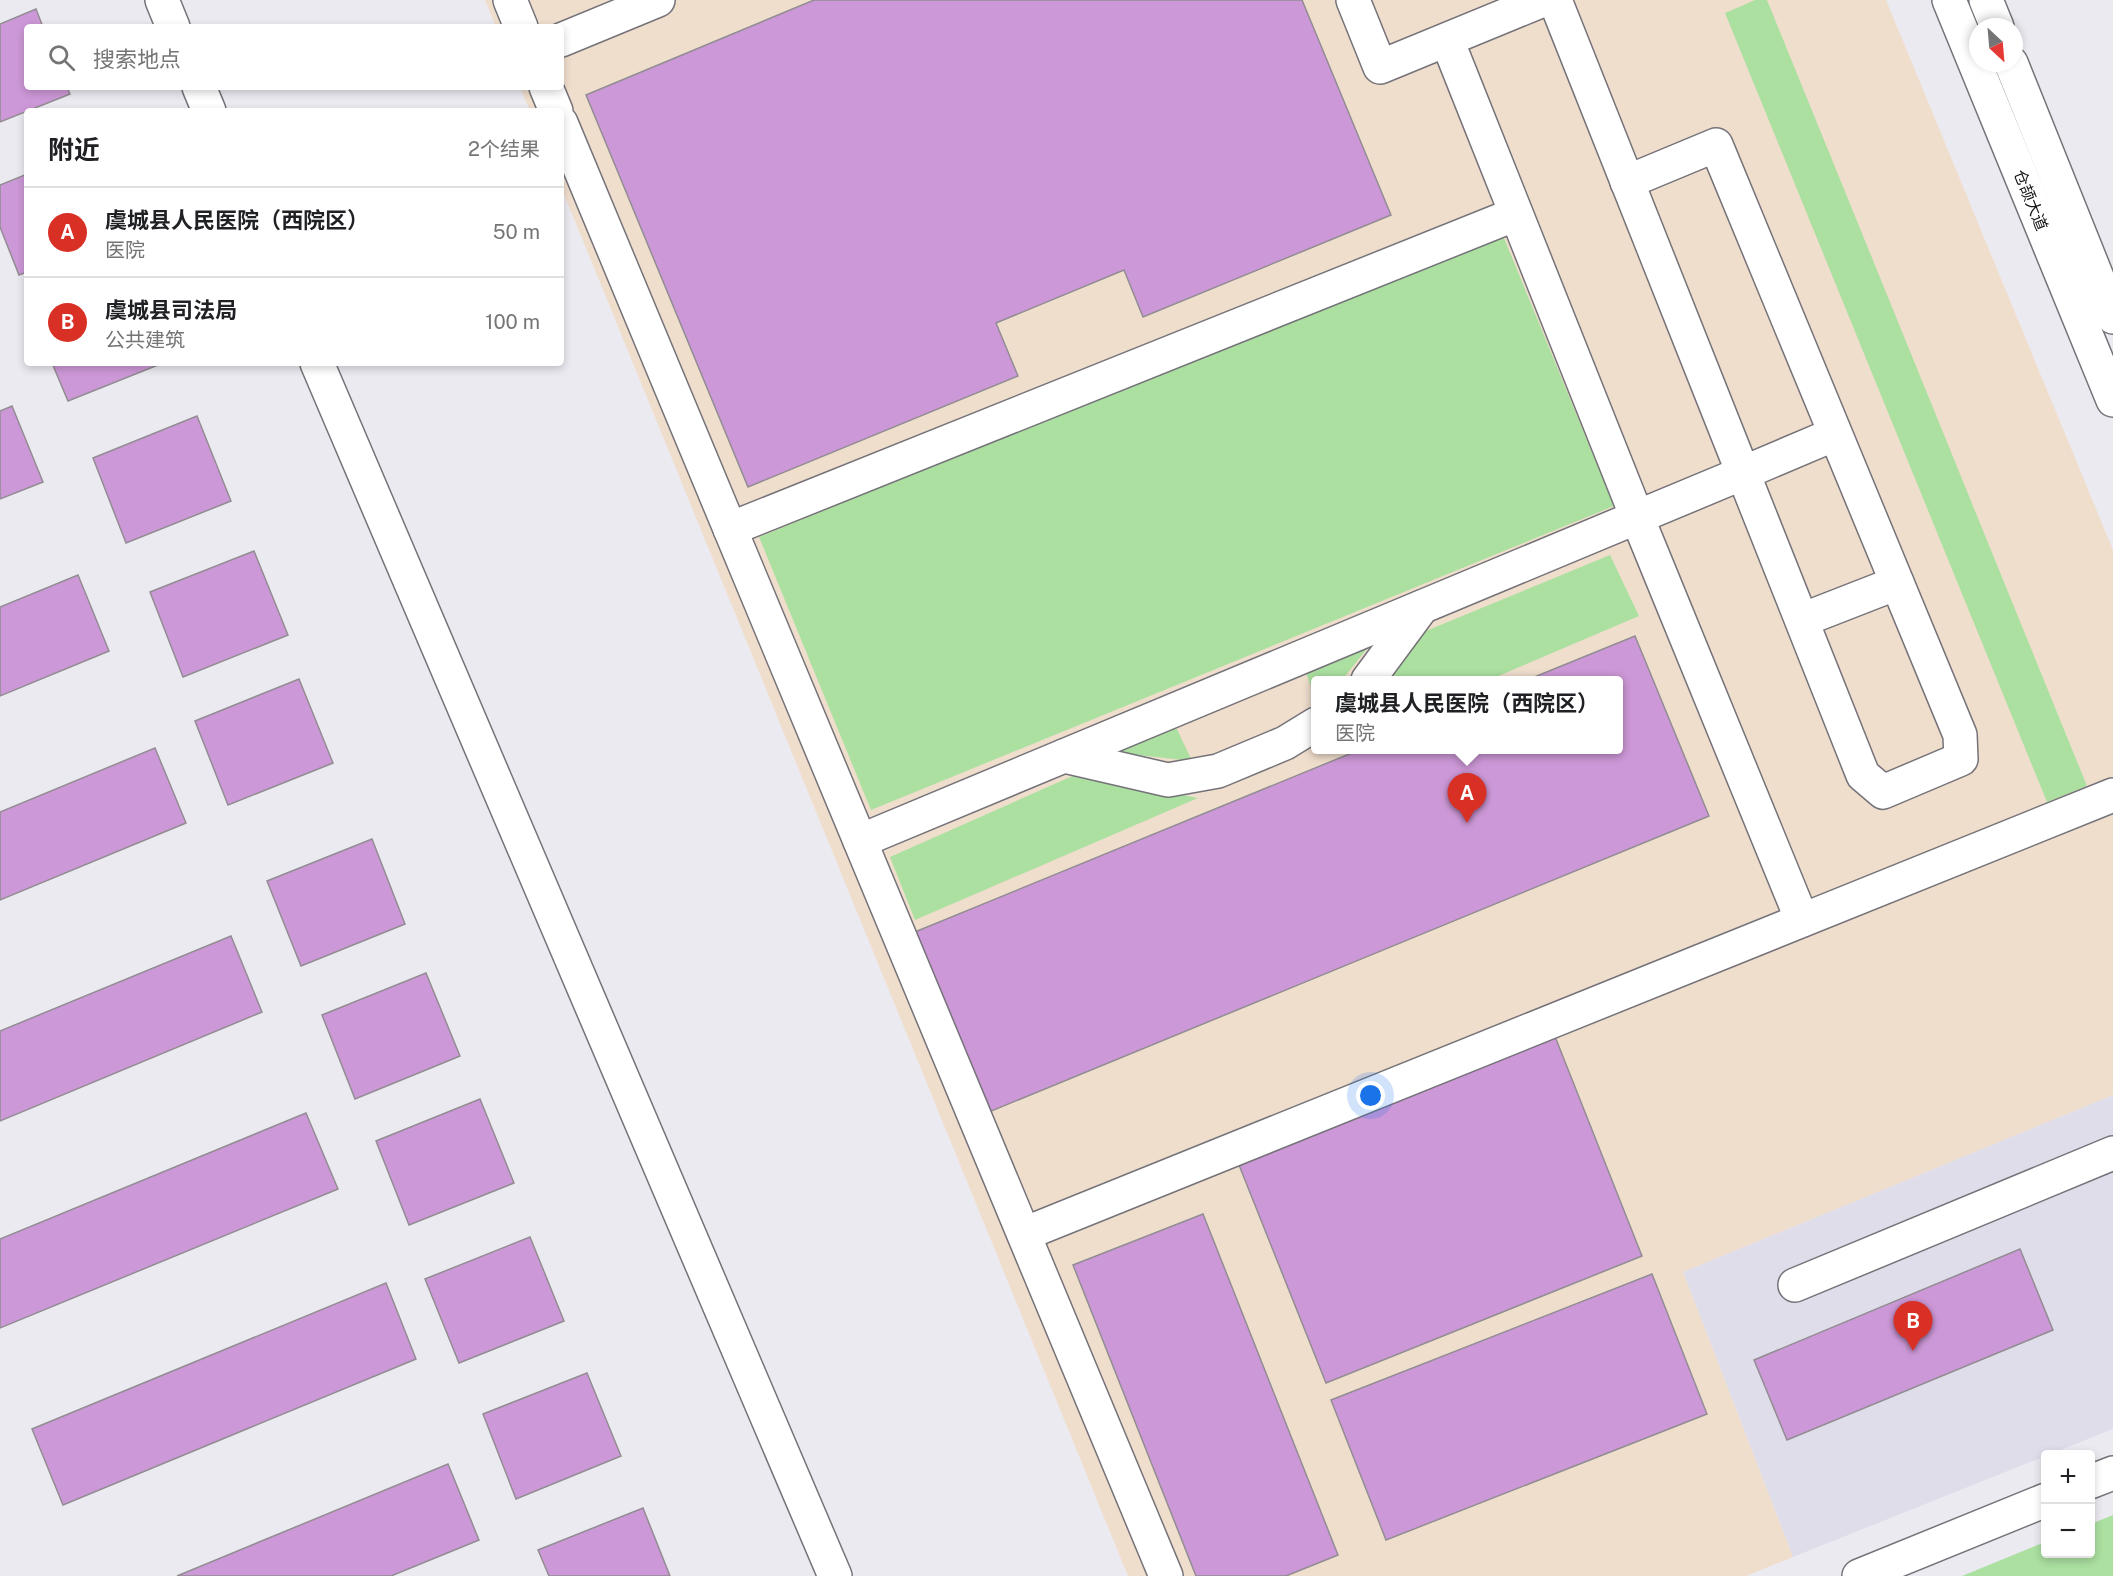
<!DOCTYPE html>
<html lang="zh">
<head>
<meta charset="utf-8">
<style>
  body { margin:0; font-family:"Public Sans","Noto Sans SC",sans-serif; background:#f2f2f2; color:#202124 }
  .controls { position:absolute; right:18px; bottom:18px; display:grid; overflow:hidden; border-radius:6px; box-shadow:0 3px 9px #0003 }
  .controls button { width:54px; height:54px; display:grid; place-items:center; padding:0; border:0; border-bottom:2px solid #e0e0e0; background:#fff; color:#202124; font:30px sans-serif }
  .compass { position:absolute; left:1969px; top:18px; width:54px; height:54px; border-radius:50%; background:#fff; box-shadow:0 3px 9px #0003; rotate:154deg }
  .you { position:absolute; left:1371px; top:1096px; width:21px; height:21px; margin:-15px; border:4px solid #fff; border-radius:50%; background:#1a73e8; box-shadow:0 0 0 9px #1a73e833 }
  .badge { display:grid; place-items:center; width:39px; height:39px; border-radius:50%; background:#d93025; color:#fff; font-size:20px; font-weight:700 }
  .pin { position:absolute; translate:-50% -50px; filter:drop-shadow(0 2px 3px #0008) }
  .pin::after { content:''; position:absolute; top:32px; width:21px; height:18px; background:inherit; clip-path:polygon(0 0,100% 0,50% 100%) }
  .popup { position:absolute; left:1311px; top:676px; width:312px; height:78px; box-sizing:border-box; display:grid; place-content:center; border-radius:6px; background:#fff; filter:drop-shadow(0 2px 4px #0005); font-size:20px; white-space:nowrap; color:#757577 }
  .popup b { font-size:22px; color:#202124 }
  .popup::after { content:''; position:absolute; left:50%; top:100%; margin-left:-12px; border:12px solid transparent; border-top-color:#fff }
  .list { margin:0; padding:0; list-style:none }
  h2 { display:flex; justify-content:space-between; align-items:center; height:78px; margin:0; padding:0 24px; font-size:26px }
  h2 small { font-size:20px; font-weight:400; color:#757577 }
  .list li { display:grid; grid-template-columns:39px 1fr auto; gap:18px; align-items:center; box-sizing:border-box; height:90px; padding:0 24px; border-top:2px solid #e0e0e0 }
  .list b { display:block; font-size:22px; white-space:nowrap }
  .list p { margin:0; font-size:20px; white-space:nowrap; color:#757577 }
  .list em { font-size:20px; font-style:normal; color:#757577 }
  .icon { flex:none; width:33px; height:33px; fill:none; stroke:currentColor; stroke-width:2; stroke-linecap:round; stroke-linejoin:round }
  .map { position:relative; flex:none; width:2113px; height:1576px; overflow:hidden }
  .search { position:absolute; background:#fff; box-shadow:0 3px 9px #0003; left:24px; top:24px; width:540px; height:66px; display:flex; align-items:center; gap:15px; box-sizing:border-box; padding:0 21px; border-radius:6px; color:#757577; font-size:22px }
  .panel { position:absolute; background:#fff; box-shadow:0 3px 9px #0003; left:24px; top:108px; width:540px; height:258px; border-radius:6px }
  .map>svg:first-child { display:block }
  .built { fill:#e0ddeb }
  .medical { fill:#f0decd; fill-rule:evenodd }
  .green { fill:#abe0a1 }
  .building { fill:#cd98d7; stroke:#918d92; stroke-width:1.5 }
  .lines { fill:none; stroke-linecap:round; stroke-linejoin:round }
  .minor-casing { stroke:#757379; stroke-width:36 }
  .major-casing { stroke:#757379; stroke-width:36 }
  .minor { stroke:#fff; stroke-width:33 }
  .major { stroke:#fff; stroke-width:33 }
  .labels { text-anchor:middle; stroke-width:4.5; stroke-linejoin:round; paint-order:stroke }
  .street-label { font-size:16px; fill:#141416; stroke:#fff }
</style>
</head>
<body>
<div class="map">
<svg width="2113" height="1576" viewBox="0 0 2113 1576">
  <rect width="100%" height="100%" fill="#eceaf1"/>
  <path class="built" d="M2113,1095V1429L1793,1557L1683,1272Z"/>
  <path class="medical" d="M485,0H1886L2113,550V1095L1683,1272L1793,1557L1746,1576H1128L561,187V111H530L520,87H561V27H496ZM1316,680H1618V750H1316Z"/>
  <g class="green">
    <path d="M1755,0H1767L2087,786L2047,802L1725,13Z"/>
    <path d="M1502,233L1614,506L871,810L759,537Z"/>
    <path d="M1610,555L1639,616L1489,680H1391L1421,633Z"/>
    <path d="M1370,645L1342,680H1316L1315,698L1305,670Z"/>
    <path d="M1175,725L1192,761L1110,752Z"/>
    <path d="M1077,774L1198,798L915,920L890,857Z"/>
    <path d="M2113,1515V1576H1962L2045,1542L2046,1554H2090L2091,1524Z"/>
  </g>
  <g class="building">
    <path d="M814,0H1302L1391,215L1143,317L1124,270L996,323L1018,376L748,487L586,95Z"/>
    <path d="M36,9L43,27H27V87H67L70,94L0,122V24Z"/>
    <path d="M27,174V272L19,275L0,227V185Z"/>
    <path d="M52,363H163L68,401Z"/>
    <path d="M12,406L43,482L0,499V411Z"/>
    <path d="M197,416L231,501L126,543L93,458Z"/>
    <path d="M254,551L288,635L183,677L150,592Z"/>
    <path d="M78,575L109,651L0,696V607Z"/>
    <path d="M1635,636L1709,816L984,1114L910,934L1359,750H1618V680H1527Z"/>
    <path d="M299,679L333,763L228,805L195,721Z"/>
    <path d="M155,748L186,823L0,900V812Z"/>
    <path d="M372,839L405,924L301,966L267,881Z"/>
    <path d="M231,936L262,1012L0,1121V1031Z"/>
    <path d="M426,973L460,1056L355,1099L322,1015Z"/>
    <path d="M1554,1034L1642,1256L1326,1383L1237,1160Z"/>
    <path d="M480,1099L514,1183L409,1225L376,1141Z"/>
    <path d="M306,1113L338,1189L0,1328V1239Z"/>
    <path d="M1203,1214L1338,1555L1286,1576H1196L1073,1265Z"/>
    <path d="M530,1237L564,1321L459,1363L425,1279Z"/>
    <path d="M2020,1249L2053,1330L1787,1440L1754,1360Z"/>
    <path d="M1652,1274L1707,1414L1386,1540L1331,1400Z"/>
    <path d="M386,1283L416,1359L63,1505L32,1429Z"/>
    <path d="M587,1373L621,1456L516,1499L483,1414Z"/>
    <path d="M448,1464L479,1540L391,1576H177Z"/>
    <path d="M643,1508L670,1576H549L538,1550Z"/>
  </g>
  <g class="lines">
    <g class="minor-casing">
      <g id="minor">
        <path d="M162,0L173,27"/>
        <path d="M510,0L521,27"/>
        <path d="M1353,0L1380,67L1543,0"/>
        <path d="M561,40L658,0"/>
        <path d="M1447,40L1637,517L1802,920"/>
        <path d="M199,87L209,111"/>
        <path d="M546,87L556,111"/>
        <path d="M561,123L1166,1576"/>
        <path d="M1627,182L1716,145L1960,735L1961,759L1883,792L1863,775L1743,473L1835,434"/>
        <path d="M317,363L835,1576"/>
        <path d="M730,529L1516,214"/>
        <path d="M1802,620L1897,583"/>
        <path d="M1368,680L1422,607"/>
        <path d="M1064,756L1168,780L1218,771L1285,743L1316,724"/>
        <path d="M860,841L1743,473L1555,0"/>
        <path d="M1024,1234L2113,795"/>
        <path d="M1795,1285L2113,1153"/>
        <path d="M2090,1482L2113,1473"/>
        <path d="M1859,1576L2046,1500"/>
      </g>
    </g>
    <g class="major-casing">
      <g id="major">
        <path d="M1949,0L2113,400"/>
        <path d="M1986,0L1997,27"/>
        <path d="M2011,63L2113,317"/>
      </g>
    </g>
    <use href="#minor" class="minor"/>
    <use href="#major" class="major"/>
  </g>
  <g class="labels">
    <g class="street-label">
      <text transform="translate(2031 200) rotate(68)" y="6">仓颉大道</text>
    </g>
  </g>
</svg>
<div class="controls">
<button>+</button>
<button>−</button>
</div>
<svg class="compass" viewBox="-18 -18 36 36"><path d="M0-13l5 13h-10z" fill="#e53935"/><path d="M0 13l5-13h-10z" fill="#757577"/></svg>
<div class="you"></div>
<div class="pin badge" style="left:1467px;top:823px">A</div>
<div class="popup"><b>虞城县人民医院（西院区）</b>医院</div>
<div class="pin badge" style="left:1913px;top:1351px">B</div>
<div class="search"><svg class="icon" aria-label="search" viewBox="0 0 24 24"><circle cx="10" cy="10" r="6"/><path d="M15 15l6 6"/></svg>搜索地点</div>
<section class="panel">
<h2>附近<small>2个结果</small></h2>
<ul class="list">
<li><span class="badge">A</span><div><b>虞城县人民医院（西院区）</b><p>医院</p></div><em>50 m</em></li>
<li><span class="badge">B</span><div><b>虞城县司法局</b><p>公共建筑</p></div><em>100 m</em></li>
</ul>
</section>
</div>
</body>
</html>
